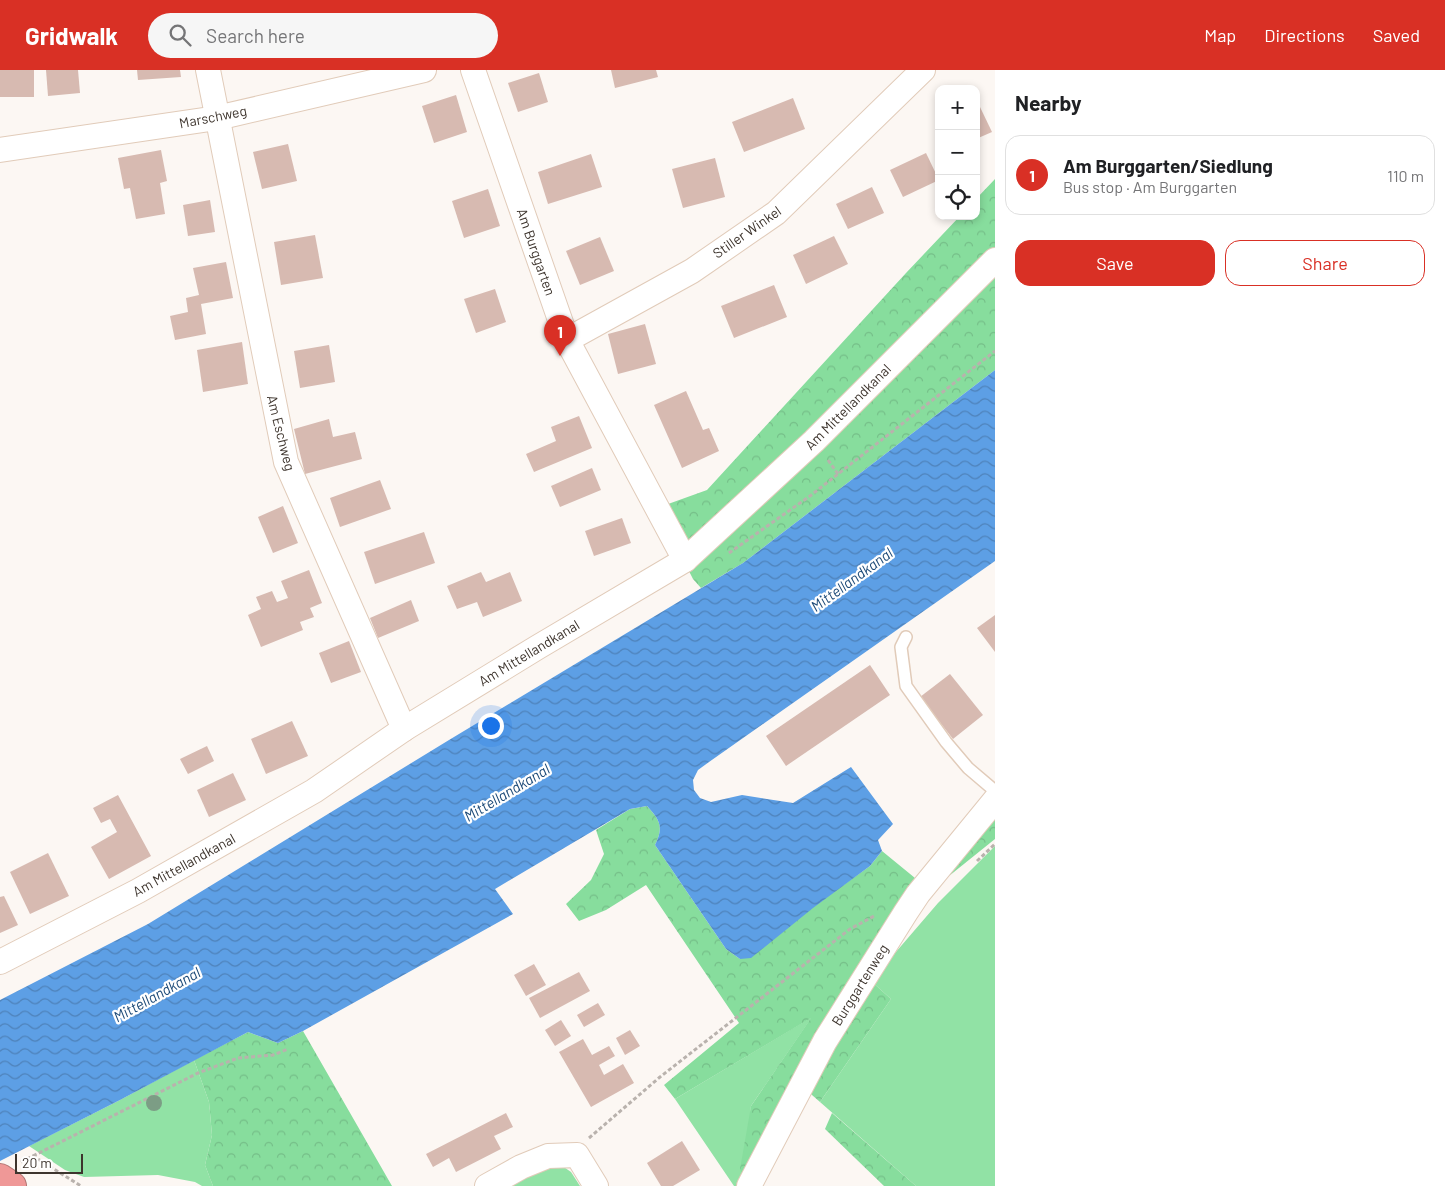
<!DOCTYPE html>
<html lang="en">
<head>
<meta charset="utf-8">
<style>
  body { margin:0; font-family:Barlow,sans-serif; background:#f6f6f6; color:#202124 }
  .controls { position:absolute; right:15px; top:15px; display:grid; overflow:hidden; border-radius:10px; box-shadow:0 2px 8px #0003 }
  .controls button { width:45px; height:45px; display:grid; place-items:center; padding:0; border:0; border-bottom:1px solid #e0e0e0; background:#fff; color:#202124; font:25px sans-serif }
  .scale { position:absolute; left:15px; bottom:12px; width:68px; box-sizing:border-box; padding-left:5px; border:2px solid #3d342d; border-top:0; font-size:14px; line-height:18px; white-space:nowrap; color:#3d342d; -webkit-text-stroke:4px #fff; paint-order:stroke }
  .you { position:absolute; left:490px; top:655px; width:18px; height:18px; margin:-12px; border:4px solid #fff; border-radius:50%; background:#1a73e8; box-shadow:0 0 0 8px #1a73e833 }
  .badge { display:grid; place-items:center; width:32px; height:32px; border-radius:50%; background:#d93025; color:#fff; font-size:16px; font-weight:700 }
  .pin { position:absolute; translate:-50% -41px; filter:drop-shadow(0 1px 2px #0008) }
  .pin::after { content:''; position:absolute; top:26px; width:18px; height:15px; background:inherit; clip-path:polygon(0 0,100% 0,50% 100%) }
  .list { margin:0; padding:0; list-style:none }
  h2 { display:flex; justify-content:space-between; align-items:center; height:65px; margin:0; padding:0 20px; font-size:21px }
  h2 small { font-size:16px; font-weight:400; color:#757577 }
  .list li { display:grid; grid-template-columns:32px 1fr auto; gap:15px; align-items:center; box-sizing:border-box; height:80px; margin:0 10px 10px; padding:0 10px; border:1px solid #e0e0e0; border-radius:15px }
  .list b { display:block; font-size:19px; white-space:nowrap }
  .list p { margin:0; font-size:16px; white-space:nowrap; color:#757577 }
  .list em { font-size:16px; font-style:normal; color:#757577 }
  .actions { display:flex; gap:10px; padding:15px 20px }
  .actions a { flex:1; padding:11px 0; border:1px solid #d93025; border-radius:15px; text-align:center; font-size:18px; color:#d93025 }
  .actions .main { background:#d93025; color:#fff }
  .icon { flex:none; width:28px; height:28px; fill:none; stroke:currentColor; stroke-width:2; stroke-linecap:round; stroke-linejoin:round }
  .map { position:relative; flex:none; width:995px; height:1116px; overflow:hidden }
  header { display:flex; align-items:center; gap:30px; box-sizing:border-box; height:70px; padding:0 25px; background:#d93025; color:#fff }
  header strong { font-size:24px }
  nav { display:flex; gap:28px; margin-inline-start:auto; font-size:18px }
  .search { width:350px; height:45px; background:#f6f6f6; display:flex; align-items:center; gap:12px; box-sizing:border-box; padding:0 18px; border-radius:28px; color:#757577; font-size:19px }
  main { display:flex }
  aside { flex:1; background:#fff }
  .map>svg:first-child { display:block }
  .green { fill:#91e2a5 }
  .forest { fill:url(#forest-crowns) }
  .water { fill:url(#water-waves) }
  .building { fill:#d7bab1 }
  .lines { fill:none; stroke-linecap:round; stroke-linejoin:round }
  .lane-casing { stroke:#e1cbb9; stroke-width:14 }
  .street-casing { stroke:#e1cbb9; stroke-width:26 }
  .highway-casing { stroke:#b17572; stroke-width:30 }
  .path { stroke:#b9b2ad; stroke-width:3; stroke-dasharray:4 2.5; stroke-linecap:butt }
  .lane { stroke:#fff; stroke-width:11 }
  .street { stroke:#fff; stroke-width:24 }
  .highway { stroke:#ef9897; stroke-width:28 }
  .tree { fill:#7c9d85 }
  .labels { text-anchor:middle; stroke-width:4.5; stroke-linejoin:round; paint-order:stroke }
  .street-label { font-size:14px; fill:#3d342d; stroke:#fff }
  .water-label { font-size:15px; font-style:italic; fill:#1c4a78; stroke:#fff }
</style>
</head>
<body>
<header>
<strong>Gridwalk</strong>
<div class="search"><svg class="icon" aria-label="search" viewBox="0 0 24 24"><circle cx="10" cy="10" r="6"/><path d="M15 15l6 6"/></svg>Search here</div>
<nav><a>Map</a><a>Directions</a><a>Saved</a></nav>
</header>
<main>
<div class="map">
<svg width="995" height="1116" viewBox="0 0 995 1116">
  <defs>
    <pattern id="forest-crowns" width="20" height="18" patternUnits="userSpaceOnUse" patternTransform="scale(1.25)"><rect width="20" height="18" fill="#87dd9d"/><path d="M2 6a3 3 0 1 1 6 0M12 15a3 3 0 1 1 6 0" fill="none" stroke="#75be88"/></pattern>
    <pattern id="water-waves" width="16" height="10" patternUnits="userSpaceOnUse" patternTransform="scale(1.25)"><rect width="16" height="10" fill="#5d9fe5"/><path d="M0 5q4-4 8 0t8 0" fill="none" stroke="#4e82ba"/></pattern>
  </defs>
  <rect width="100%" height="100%" fill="#fcf7f3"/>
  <g class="green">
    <path d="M995,776V1116H916L820,1032L891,929L871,911L938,833Z"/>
    <path d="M812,947L751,1036L744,1112L742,1116H734L675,1029Z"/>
    <path d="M194,990L209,1032L212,1065L205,1095L213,1116H202L195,1112L158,1105L84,1107L65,1100L29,1076L120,1030Z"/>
    <path d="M548,1086L571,1102L580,1116H487Z"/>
  </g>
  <g class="forest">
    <path d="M995,109V300L743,493L701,518L693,509L657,438L707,420L906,203L960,146H976V129Z"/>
    <path d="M647,736C660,750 664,757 655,775L726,879L740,889L870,796L882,781L915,808L858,897L744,1112L740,1099L751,1036L811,948L675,1029L664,1015L739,953L646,815L606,840L579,851L566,834L591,810L604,784L596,760L630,739Z"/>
    <path d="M995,748V769L949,806Z"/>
    <path d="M871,911L891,929L820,1032L804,1018Z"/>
    <path d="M303,961L392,1116H213L205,1095L212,1065L209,1032L194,990L248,962L278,973Z"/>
    <path d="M832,1043L916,1116H884L825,1059Z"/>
  </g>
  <path class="water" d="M995,300V491L709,692L698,700L693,710L694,720L700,728L711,732L742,725L793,733L851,697L893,754L878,770L882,781L870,796L813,838L751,888L740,889L726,879L655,775C664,757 660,750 647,736L630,739L495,819L513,844L303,961L278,973L248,962L120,1030L0,1091V930L148,854L449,670L743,493Z"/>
  <g class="building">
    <rect x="0" y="0" width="34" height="27"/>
    <path d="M46,0H78L80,23L48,26Z"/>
    <path d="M137,0H180L181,7L138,10Z"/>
    <path d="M611,0H656L658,7L615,18Z"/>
    <path d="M539,3L548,32L518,42L508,13Z"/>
    <path d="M456,25L467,62L434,73L422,36Z"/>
    <path d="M793,28L805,59L744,82L732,52Z"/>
    <path d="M980,37L992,62L976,69V38Z"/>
    <path d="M288,74L297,111L262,119L253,82Z"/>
    <path d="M161,80L167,111L160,113L165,144L136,149L130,118L124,119L118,88Z"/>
    <path d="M926,83L939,110L903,127L890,100Z"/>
    <path d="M591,84L602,117L548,134L538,102Z"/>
    <path d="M715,88L725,127L683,138L672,99Z"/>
    <path d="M872,117L884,143L848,159L836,134Z"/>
    <path d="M488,119L500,156L464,168L452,131Z"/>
    <path d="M210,130L215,162L188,166L183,135Z"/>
    <path d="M315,165L323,208L281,215L274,172Z"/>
    <path d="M834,166L848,194L806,214L793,185Z"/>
    <path d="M600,167L614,201L580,215L566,181Z"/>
    <path d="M226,192L233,228L201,234L206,264L175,270L170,246L188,242L186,228L199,225L193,198Z"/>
    <path d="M774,215L787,247L734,268L721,236Z"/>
    <path d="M495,219L506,252L476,263L464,229Z"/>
    <path d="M645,254L656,294L618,304L608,264Z"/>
    <path d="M242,272L248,314L203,322L197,280Z"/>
    <path d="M329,275L335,312L300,318L294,281Z"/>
    <path d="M686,321L703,360L709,358L719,381L682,398L654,335Z"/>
    <path d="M579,346L592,378L534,402L526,384L556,371L551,357Z"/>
    <path d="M329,349L333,367L355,362L362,389L305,404L294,359Z"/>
    <path d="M592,398L601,420L560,437L551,416Z"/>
    <path d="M380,410L391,439L340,457L330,428Z"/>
    <path d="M283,436L298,473L273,483L258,447Z"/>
    <path d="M622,448L631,473L594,486L585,461Z"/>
    <path d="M424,462L435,493L375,514L364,482Z"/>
    <path d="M309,500L322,533L310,538L314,547L300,552L303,560L261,577L248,545L261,539L256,527L272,521L277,532L288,528L281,511Z"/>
    <path d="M481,502L486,512L510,502L522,531L483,547L477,532L457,539L447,516Z"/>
    <path d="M411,530L419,551L378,568L370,548Z"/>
    <path d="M995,545V582L977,558Z"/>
    <path d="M349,571L361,602L331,613L319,583Z"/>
    <path d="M870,595L890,625L786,696L766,666Z"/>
    <path d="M950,604L983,645L953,669L920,627Z"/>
    <path d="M292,651L308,686L266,704L251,669Z"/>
    <path d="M207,676L214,691L188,704L180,689Z"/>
    <path d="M233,703L246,730L209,747L197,720Z"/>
    <path d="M118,725L151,786L109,809L91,777L117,762L110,749L101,753L93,738Z"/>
    <path d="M48,783L69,826L30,844L10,802Z"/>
    <path d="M4,826L18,855L0,863V827Z"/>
    <path d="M534,894L546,915L526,926L514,905Z"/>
    <path d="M579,902L590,921L540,948L529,928Z"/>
    <path d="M598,933L605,945L584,957L577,945Z"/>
    <path d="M561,950L571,966L555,976L545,960Z"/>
    <path d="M630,960L640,976L625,985L616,968Z"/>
    <path d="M583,969L592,985L609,976L615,986L599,995L604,1005L623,994L634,1013L591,1037L559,982Z"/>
    <path d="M506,1043L513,1057L494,1066L501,1079L456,1102L449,1088L433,1097L426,1084Z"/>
    <path d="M682,1071L700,1100L673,1116H661L647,1093Z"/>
  </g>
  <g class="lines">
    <g class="lane-casing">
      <path id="lane" d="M906,567L901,577L906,616L946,672L968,698L995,721"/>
    </g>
    <g class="street-casing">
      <g id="street">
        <path d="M208,0L286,392L404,659"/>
        <path d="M473,0L567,270L685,490"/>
        <path d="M0,80L217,48L424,0"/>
        <path d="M567,270L692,201L776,143L923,0"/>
        <path d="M0,892L138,821L314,721L404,659L538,577L685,490L814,371L995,190"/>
        <path d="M487,1116L521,1097L548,1086L577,1085L596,1116"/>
        <path d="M749,1116L825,971L906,842L918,824L995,730"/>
      </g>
    </g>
    <g class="highway-casing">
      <path id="highway" d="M0,1108L12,1116"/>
    </g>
    <g class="path">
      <path d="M828,390L838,404"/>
      <path d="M729,483L810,426L995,281"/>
      <path d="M977,791L995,774"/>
      <path d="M589,1068L660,1007L850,859L876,845"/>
      <path d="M33,1086L198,1003L238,988L273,985L288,979"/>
      <path d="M21,1092L33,1086L81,1116"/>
    </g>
    <use href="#lane" class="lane"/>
    <use href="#street" class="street"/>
    <use href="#highway" class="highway"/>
  </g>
  <circle class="tree" cx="154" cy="1033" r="8"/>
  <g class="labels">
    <g class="street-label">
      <text transform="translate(213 47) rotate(-11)" y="5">Marschweg</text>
      <text transform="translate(747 162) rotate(-35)" y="5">Stiller Winkel</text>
      <text transform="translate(536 182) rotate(71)" y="5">Am Burggarten</text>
      <text transform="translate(848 337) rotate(-45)" y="5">Am Mittellandkanal</text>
      <text transform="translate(281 363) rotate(76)" y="5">Am Eschweg</text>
      <text transform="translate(529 583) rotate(-31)" y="5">Am Mittellandkanal</text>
      <text transform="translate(184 795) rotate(-29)" y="5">Am Mittellandkanal</text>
      <text transform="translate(860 915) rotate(-58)" y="5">Burggartenweg</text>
    </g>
    <g class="water-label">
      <text transform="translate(852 510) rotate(-36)" y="5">Mittellandkanal</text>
      <text transform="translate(507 723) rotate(-31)" y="5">Mittellandkanal</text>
      <text transform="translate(157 925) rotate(-29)" y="5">Mittellandkanal</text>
    </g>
  </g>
</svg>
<div class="controls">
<button>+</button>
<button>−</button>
<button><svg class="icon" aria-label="locate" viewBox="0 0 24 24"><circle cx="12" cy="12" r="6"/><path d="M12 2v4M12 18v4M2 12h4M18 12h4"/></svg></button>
</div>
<div class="scale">20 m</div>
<div class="you"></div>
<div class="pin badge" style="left:560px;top:286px">1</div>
</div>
<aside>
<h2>Nearby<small></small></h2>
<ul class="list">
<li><span class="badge">1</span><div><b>Am Burggarten/Siedlung</b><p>Bus stop · Am Burggarten</p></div><em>110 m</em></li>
</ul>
<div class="actions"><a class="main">Save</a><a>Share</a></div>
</aside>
</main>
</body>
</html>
